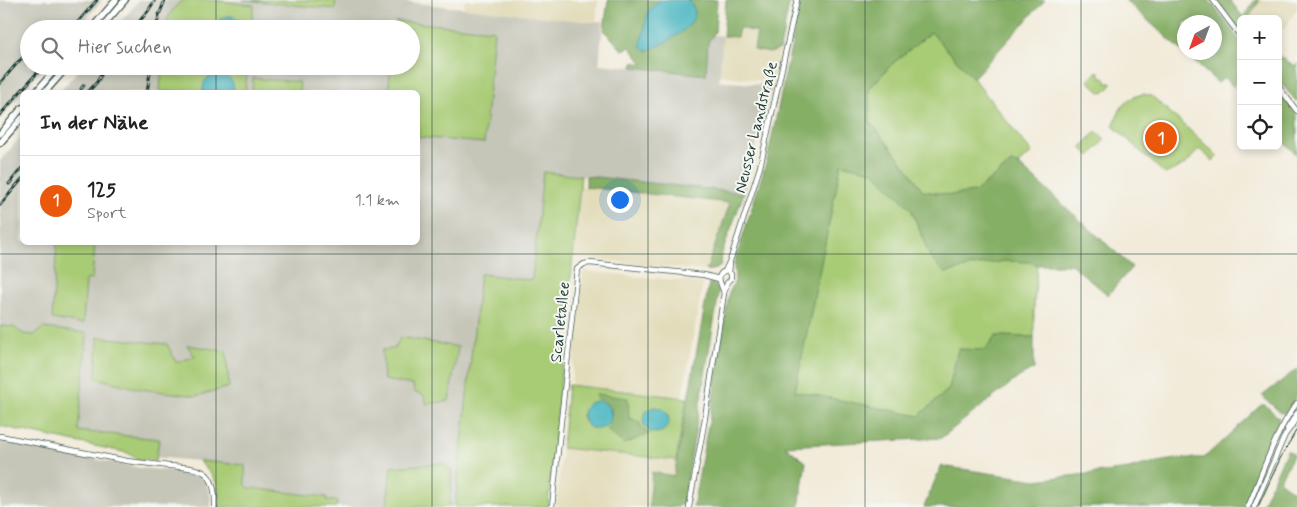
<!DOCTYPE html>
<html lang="de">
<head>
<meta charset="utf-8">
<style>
  body { margin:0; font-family:Mynerve,sans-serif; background:#f2f2f2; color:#222 }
  .controls { position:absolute; right:15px; top:15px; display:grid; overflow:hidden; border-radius:8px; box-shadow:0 2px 8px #0003 }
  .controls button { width:45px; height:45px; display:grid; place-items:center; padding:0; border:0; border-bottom:1px solid #e0e0e0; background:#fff; color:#222; font:25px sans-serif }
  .compass { position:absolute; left:1177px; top:15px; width:45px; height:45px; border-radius:50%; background:#fff; box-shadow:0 2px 8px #0003; rotate:221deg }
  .you { position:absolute; left:619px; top:199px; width:18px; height:18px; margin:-12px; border:4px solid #fff; border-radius:50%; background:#1a73e8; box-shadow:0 0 0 8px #1a73e833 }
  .badge { display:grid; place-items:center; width:32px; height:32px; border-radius:50%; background:#ea580c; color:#fff; font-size:16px; font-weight:700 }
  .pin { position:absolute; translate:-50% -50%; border:2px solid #fff; box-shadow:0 1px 5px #0006 }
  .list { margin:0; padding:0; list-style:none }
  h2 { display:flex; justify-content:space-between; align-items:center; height:65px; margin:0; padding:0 20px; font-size:21px }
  h2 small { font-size:16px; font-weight:400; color:#767676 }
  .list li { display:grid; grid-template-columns:32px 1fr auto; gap:15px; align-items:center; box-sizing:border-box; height:90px; padding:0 20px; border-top:1px solid #e0e0e0 }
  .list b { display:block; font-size:19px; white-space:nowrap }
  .list p { margin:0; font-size:16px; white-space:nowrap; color:#767676 }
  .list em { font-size:16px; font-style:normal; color:#767676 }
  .icon { flex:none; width:28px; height:28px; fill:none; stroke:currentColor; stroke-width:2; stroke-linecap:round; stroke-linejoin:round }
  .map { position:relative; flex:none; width:1297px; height:507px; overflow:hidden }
  .search { position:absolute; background:#fff; box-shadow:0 2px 8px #0003; left:20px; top:20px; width:400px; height:55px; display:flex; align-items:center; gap:12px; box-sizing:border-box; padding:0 18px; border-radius:28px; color:#767676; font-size:19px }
  .panel { position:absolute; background:#fff; box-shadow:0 2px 8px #0003; left:20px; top:90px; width:400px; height:155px; border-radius:8px }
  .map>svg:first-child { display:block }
  .built { fill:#e2dcba }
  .industrial { fill:#c5c5b8 }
  .green { fill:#a8cb75; stroke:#648454; fill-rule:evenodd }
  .forest { fill:#86af66; stroke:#52764d; fill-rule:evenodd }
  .water { fill:#46b5c0; stroke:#32797a }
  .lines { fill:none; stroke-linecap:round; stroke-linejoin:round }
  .secondary-casing { stroke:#3f574d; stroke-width:6 }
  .highway-casing { stroke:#3f574d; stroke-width:8 }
  .secondary { stroke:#fff; stroke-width:4.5 }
  .highway { stroke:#fff; stroke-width:5.5 }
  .tram { stroke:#1f3d34; stroke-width:1 }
  .rail-casing { stroke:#1f3d34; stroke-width:3 }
  .rail { stroke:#f6f6f2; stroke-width:1; stroke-dasharray:4; stroke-linecap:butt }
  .grid { fill:none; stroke:#1f3d34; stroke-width:1; stroke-opacity:0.55 }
  .labels { text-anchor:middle; stroke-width:4; stroke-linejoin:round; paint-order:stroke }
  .street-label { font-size:16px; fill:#1f3d34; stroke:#f6f6f2 }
</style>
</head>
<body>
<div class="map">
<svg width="1297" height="507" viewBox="0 0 1297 507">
  <rect width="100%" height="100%" fill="#f6f6f2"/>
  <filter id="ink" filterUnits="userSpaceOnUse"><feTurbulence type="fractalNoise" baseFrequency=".02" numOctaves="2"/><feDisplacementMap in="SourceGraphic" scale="10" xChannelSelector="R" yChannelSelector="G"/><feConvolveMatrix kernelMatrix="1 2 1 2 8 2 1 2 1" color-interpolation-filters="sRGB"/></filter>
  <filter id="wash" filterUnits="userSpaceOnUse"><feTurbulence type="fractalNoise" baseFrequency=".0096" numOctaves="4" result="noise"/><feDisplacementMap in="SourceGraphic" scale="20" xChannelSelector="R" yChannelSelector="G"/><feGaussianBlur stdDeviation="1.12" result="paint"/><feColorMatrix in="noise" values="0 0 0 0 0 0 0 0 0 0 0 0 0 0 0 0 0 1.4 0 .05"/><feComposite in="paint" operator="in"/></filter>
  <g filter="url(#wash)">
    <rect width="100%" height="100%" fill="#f2ebda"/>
    <g class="built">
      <path d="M465,0H598L596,21L591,22L464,9Z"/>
      <path d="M1260,0H1297V9L1285,28L1280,29L1279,31L1278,19H1248Z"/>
      <path d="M739,28L757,32L754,50L770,53L780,49L773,82L719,75L723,36L737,37Z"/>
      <path d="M580,186L730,203L706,271L573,257Z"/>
      <path d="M583,271L703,283L682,397L571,385Z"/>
      <path d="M562,448L676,460L670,507H556Z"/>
    </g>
    <g class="industrial">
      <path d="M0,0H102L78,29H29V66H45L0,119Z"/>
      <path d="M139,0H388L591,22L603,21L599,64L702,74L706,34L723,36L719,81L764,85L771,90L744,193L543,172L532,280L480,274L455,507H228L232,464L142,456L0,426V161L22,135V242H418V92H59L82,66H411V29H115Z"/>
      <path d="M0,441L140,468L194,473L205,481L210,494L211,507H0Z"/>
    </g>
    <g class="green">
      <path d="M183,0H209L254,5L251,29H165C167,16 173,8 183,0Z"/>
      <path d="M243,0H336L335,9Z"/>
      <path d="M396,21L494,30L484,143L418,137V92H388L391,66H411V29H395Z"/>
      <path d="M931,32L973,78L1032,153L1018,164L1011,163L975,192L951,195L923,191L908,169L870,122L869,89L891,65Z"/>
      <path d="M162,66H248L245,92H160Z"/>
      <path d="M1097,71L1100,73V77H1104L1106,79V83H1111V86L1104,93L1100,92L1088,81Z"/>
      <path d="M253,78L300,82L299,92H252Z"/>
      <path d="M1143,94L1152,96L1218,156L1213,161L1199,149L1186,164L1165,174L1113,126C1121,108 1122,99 1143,94Z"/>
      <path d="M1096,131L1105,139L1090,156L1081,148Z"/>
      <path d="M841,164L873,171L911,209L931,259L945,273L973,266L1005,261L1030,262L1037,265L1034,306V337L996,336L985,350L958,349L949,389L919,416L795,391Z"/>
      <path d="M543,172L581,176L548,507H455L480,274L532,280Z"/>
      <path d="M57,243H95L92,279L86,280L83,324L52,319Z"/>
      <path d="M0,326L14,327L23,334L34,335L43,328L86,333L87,335L78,431L159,439L156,461L138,460L128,453L0,426Z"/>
      <path d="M98,337L167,344L176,362L195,357L187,345L226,351L229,387L197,396L140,389L96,378Z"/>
      <path d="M401,337L458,347L449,401L427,404L423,395L414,392L413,385L384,380L382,350L394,349Z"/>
      <path d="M568,385L687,398L676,460L562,448ZM597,401L606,404L604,427C593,432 583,426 582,414ZM606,401L629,418L639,422L642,429L648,434L610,422C613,413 612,409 606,401Z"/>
      <path d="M199,461L245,465V484L249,488L327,497V501H337L336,507H219C219,481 216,480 199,461Z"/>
      <path d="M443,463L452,471L449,507H387L391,467Z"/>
    </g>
    <g class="forest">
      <path d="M608,0H659L648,11L654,48L666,41L692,4L688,0H717L715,32L708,42L706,75L632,67L633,62L643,64L630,47L622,50L604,30Z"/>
      <path d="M726,0H790L780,49L770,53L754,50L757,32L739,28L737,37L723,36Z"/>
      <path d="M801,0H1045L973,78L931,32L891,65L869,89L870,122L908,169L923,191L951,195L975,192L1012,163L1018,164L1132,267L1108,295L1071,264L1068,265H1037L1030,262L1005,261L973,266L945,273L931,259L911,209L873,171L841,164L795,391L919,416L949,389L958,349L985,350L996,336L1034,337V369L1019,377L941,438L785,446L806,462L799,507H693L708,425L709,423L729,293L735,281L734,264L767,160Z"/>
      <path d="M1125,0H1209L1241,42V76L1235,84V85L1234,87L1224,78L1218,83ZM1184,22H1214V52H1184Z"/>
      <path d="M1217,0H1230L1243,17L1255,0H1260L1248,19H1241V31Z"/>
      <path d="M1278,55L1295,66L1297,63V102L1278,80Z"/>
      <path d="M1278,90L1297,115V155L1278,137Z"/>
      <path d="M586,176L744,193L722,253L721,266L716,269L706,271L730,203L586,187Z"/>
      <path d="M709,283L715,284L719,292L683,504L677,507H649L652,472L674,476Z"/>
      <path d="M1297,369V396L1286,412L1281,413L1262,396Z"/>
      <path d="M596,394L628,398L629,418L639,422L642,429L649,434L624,444L608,431C611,414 618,405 596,398Z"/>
      <path d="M1261,405H1265L1279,418L1243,507H924L941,466L1036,480L1129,469C1150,462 1181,457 1204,458Z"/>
      <path d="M1287,450L1294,454L1279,481L1297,494V507H1261Z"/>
    </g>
    <g class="water">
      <path d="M659,0H688C712,22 663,44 647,51L641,47V44L648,11Z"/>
      <path d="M229,16C238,17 243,20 247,29H213C216,21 221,17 229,16Z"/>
      <path d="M217,73C228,74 235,81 234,92H203C202,82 207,76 217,73Z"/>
      <circle cx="597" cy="415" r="14"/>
      <circle cx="656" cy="420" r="13"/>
    </g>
  </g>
  <g filter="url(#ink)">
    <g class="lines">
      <g class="secondary-casing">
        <g id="secondary">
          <path d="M1213,0L1241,37"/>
          <path d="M1278,86L1297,111"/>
          <path d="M724,293C722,285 714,275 725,271L731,258L760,167L797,0"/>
          <path d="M1287,429L1297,413"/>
          <path d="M0,436L127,461C141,463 155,464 169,466C202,468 216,469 215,507"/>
          <path d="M552,507L577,269L584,264L590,263L704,275L719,279"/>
          <path d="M689,507L704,424L724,293L727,283L731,279V274L729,272L730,264"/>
          <path d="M1248,507C1263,472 1274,434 1297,403"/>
          <path d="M1254,507L1281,444L1285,435L1297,419"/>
        </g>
      </g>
      <g class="highway-casing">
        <g id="highway">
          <path d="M91,29L116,0"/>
          <path d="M100,29L125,0"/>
          <path d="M36,92L58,66"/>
          <path d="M45,92L68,66"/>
          <path d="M0,134L22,108"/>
          <path d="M0,143L22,118"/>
        </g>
      </g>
      <use href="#secondary" class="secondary"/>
      <use href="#highway" class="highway"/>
      <path class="tram" d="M1258,507L1280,459L1297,429"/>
      <g class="rail-casing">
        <g id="rail">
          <path d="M72,29L97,0"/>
          <path d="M133,29L148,11L155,0"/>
          <path d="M156,29L159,15L165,0"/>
          <path d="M0,83L19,61L29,52"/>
          <path d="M81,89L84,85"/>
          <path d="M88,92L97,82L106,66"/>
          <path d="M147,92L151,66"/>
          <path d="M0,115L43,66"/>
          <path d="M9,184L22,168"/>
          <path d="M0,205L22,179"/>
        </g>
      </g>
      <use href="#rail" class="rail"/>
    </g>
  </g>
  <path class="grid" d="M216,0V29M432,0V507M648,0V507M865,0V507M1081,0V507M216,66V92M216,242V507M0,254H1297"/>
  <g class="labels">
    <g class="street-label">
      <text transform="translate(755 127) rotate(-76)" y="6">Neusser Landstraße</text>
      <text transform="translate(559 322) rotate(-84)" y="6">Scarletallee</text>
    </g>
  </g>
</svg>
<div class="controls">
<button>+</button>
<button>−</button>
<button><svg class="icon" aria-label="locate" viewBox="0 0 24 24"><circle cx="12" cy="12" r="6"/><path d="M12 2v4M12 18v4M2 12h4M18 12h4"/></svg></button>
</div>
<svg class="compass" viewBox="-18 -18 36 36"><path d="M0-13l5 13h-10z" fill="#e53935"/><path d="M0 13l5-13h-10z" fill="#767676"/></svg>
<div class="you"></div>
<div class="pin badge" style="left:1161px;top:138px">1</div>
<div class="search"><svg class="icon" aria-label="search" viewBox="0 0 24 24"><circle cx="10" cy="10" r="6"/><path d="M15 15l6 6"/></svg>Hier suchen</div>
<section class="panel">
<h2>In der Nähe<small></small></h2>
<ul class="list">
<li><span class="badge">1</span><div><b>125</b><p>Sport</p></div><em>1.1 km</em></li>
</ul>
</section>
</div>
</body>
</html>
